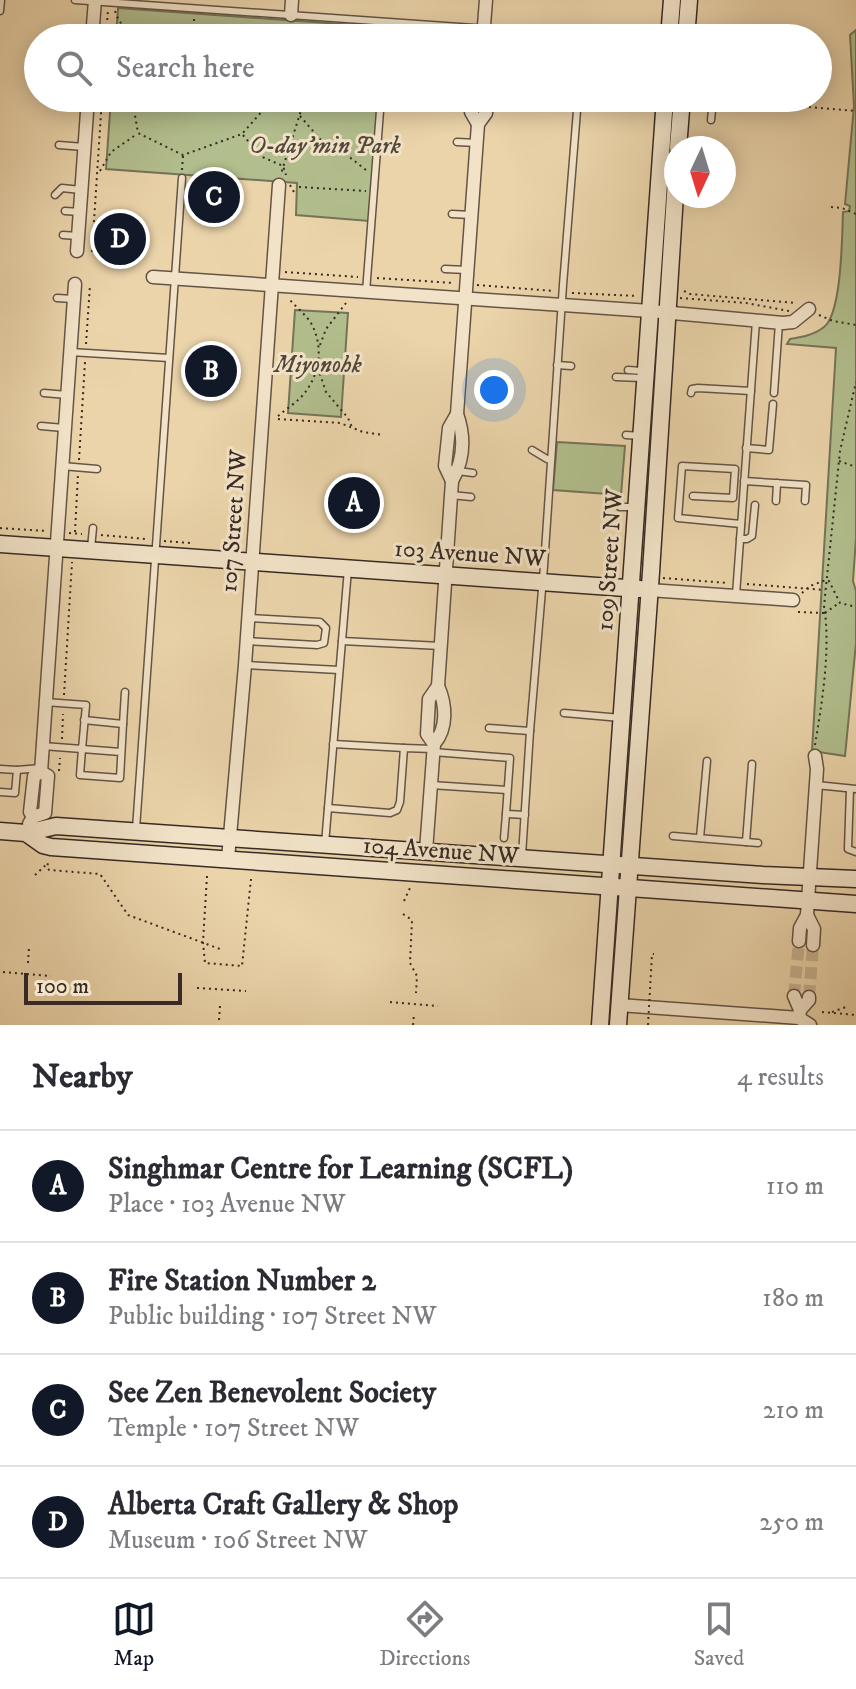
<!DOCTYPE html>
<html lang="en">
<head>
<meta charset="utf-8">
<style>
  body { margin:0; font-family:"IM FELL DW Pica",serif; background:#f2f2f3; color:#2b2b33 }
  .compass { position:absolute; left:664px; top:136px; width:72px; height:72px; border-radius:50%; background:#fff; box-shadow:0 4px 20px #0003; rotate:184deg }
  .scale { position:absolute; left:24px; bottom:20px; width:158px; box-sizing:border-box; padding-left:8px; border:4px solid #382a25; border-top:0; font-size:22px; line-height:28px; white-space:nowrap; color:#382a25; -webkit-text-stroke:6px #f2e3c8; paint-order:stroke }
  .you { position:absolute; left:494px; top:390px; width:28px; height:28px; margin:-20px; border:6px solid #fff; border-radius:50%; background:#1a73e8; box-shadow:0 0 0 12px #1a73e833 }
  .badge { display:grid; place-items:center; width:52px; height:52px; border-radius:50%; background:#111827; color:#fff; font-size:26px; font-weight:700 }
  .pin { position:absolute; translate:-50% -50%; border:4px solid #fff; box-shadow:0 2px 8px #0006 }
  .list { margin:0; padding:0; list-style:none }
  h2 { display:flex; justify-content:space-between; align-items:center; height:104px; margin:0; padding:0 32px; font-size:34px }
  h2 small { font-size:26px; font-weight:400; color:#7c7c81 }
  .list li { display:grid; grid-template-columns:52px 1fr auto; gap:24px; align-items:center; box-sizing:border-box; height:112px; padding:0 32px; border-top:2px solid #e1e1e2 }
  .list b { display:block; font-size:30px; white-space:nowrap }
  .list p { margin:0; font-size:26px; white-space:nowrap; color:#7c7c81 }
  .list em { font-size:26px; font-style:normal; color:#7c7c81 }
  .icon { flex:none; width:44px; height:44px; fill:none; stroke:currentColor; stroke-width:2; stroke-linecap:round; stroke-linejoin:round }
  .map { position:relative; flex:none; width:856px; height:1025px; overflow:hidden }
  .search { position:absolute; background:#fff; box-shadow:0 4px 20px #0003; left:24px; right:24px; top:24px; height:88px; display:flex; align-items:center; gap:20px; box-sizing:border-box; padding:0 28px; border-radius:44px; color:#7c7c81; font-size:30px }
  .sheet { height:552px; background:#fff }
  nav { display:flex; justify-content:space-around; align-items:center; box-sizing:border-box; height:112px; border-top:2px solid #e1e1e2; background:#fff; font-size:22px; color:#7c7c81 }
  nav a { display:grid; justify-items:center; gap:4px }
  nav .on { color:#111827 }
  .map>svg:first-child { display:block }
  .green { fill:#b2be8d; stroke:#757459; stroke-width:2 }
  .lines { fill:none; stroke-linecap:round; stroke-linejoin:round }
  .street-tunnel { stroke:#c7b28f; stroke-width:12; stroke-dasharray:12 6; stroke-linecap:butt }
  .lane-casing { stroke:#655446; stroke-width:9 }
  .street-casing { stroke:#655446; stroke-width:15 }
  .secondary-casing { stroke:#382a25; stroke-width:19 }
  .path { stroke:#382a25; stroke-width:2; stroke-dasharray:2 4; stroke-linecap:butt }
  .lane { stroke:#f2e3c8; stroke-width:6 }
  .street { stroke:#f2e3c8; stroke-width:12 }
  .secondary { stroke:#f2e3c8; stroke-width:16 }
  .path-bridge { stroke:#382a25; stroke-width:2; stroke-dasharray:2 4; stroke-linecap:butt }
  .labels { text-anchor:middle; stroke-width:6; stroke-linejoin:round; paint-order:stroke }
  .park-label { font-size:24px; font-style:italic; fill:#50483a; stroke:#f2e3c8 }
  .street-label { font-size:24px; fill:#382a25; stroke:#f2e3c8 }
</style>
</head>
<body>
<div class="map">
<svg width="856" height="1025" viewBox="0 0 856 1025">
  <rect width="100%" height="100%" fill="#ebd4aa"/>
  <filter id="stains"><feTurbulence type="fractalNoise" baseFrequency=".0025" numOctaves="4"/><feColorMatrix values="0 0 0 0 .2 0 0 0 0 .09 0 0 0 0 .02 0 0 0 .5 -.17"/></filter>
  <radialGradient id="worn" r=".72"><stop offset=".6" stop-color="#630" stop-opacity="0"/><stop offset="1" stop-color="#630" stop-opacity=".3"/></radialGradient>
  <g class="green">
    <path d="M118,8L383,27L382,38H116Z"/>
    <path d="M856,30V538L853,581L856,591V643L845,756L812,751L836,348L787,344L790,339C802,337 814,335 824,327C842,313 842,235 843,212L849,211L850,206L845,204L854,106L850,35Z"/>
    <path d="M111,98H378L369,221L296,215L297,183L106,169Z"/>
    <path d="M295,310L348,313L341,417L288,413Z"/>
    <path d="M557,442L625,446L621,495L553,490Z"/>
  </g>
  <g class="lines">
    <g class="street-tunnel">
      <path d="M794,996L799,941"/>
      <path d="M809,997L813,945"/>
    </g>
    <g class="lane-casing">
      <g id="lane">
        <path d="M75,0L616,38"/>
        <path d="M0,11L1,0"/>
        <path d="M386,38L387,23"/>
        <path d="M711,120L712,110L723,98"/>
        <path d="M457,142L477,143"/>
        <path d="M59,145L84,147"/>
        <path d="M55,195L62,188L81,190"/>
        <path d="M65,211L80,212"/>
        <path d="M452,214L471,215"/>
        <path d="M63,235L78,236"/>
        <path d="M445,269L467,270"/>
        <path d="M366,292L381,98"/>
        <path d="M57,298L73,299"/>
        <path d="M70,352L169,358"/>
        <path d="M557,365L571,366"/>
        <path d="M628,370L642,371"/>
        <path d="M616,377L642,378"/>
        <path d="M44,393L67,395"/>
        <path d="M691,393L692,389L698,388L751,391"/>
        <path d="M774,393L779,323"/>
        <path d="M41,426L64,428"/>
        <path d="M626,435L641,436"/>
        <path d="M746,448L769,450L773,404"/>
        <path d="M532,450L547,459L551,460"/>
        <path d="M62,466L97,469"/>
        <path d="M458,471L473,473"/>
        <path d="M744,481L806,485L805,501"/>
        <path d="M451,495L471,497"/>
        <path d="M693,496L733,498L735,469L682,466L678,518L741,524"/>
        <path d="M776,501L777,483"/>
        <path d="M620,507H633"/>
        <path d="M740,539H747L752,536L755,505"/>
        <path d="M91,548L93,528"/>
        <path d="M736,595L756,321"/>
        <path d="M246,641L317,645L324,643L326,628L320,622L249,618"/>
        <path d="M342,641L441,646"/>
        <path d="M245,665L339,670"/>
        <path d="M564,713L621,718"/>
        <path d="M84,720L123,724L125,692"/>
        <path d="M489,728L530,731"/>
        <path d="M333,744L404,748"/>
        <path d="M43,746L82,749L86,705L45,702"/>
        <path d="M121,752L82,749L80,775L120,778L123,724"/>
        <path d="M433,752L510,758L506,814L525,815"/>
        <path d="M0,769L17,770L41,768"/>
        <path d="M431,785L507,790"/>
        <path d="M816,785L856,789"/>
        <path d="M850,789L848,849L856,852"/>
        <path d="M0,792L15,793L17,770"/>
        <path d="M328,808L390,813L397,810L400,802L404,748L433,749"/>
        <path d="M136,829L182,178"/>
        <path d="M673,836L746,842L752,764"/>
        <path d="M504,838L506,814"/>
        <path d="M700,838L707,761"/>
        <path d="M746,842L758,843"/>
        <path d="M325,844L348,569"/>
        <path d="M522,856L530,731L544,566L563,285L578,98"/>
      </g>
    </g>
    <g class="street-casing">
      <g id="street">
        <path d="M291,15L292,0"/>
        <path d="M92,38L95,0"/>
        <path d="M483,38L486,0"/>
        <path d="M472,98L471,112L478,124"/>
        <path d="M77,251L88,98"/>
        <path d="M153,277L650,311L783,323L793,322L809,309"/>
        <path d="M452,481L445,466L449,428L457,414"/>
        <path d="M649,590L793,600"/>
        <path d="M434,744C448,728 446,704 438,686"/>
        <path d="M33,817L30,812L34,776L41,772L75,284"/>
        <path d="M29,824L33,817L45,813L48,776L41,772"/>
        <path d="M426,851L434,744L427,734L429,699L438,686L452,481C464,460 465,437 457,414L478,124L486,113L487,98"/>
        <path d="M228,859L245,665L279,185"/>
        <path d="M807,915L814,929L813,945"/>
        <path d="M799,941L800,928L807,915L817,769L815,756"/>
        <path d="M794,996L800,1010L799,1018"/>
        <path d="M619,1005L799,1018L810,1025"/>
        <path d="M800,1010L809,1000V997"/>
      </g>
    </g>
    <g class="secondary-casing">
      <g id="secondary">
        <path d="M669,38L672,0"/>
        <path d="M686,38L689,0"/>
        <path d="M678,148L682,98"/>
        <path d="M0,544L640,589"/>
        <path d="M0,831L26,833L43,845L51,847L856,904"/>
        <path d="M26,833L56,826L763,875L856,879"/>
        <path d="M600,1025L665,98"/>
        <path d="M618,1025L651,572L676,179"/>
      </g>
    </g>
    <g class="path">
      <path d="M115,11L119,21L136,38"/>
      <path d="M194,19V36"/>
      <path d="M291,25L293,38"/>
      <path d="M106,38L108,9"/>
      <path d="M183,38L194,36L199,38"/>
      <path d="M276,38L290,25"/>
      <path d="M132,98L138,133L183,155L242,134L273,99L272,98"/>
      <path d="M274,99L304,101L281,174"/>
      <path d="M809,107L856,111"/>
      <path d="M300,116L320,139L343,152L366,170"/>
      <path d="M243,135L260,156L283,166L286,175"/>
      <path d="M182,170L183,156"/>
      <path d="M100,171L111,152L137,134"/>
      <path d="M290,185L294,192"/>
      <path d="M299,187L366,191"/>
      <path d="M831,207L842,208L856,214"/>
      <path d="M92,252L102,98"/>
      <path d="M285,272L358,277"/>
      <path d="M377,278L454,283"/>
      <path d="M477,285L554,291"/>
      <path d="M684,291L690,294L796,303"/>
      <path d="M572,293L638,296"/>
      <path d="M680,298L746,303L789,311"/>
      <path d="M819,315L833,321L856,325"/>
      <path d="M86,344L90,285"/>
      <path d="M320,345L326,329L346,303"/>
      <path d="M318,368L326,392L348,418L352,427"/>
      <path d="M278,416C286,409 296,403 303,395C320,375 324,346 311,323C305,314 296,307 289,299"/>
      <path d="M278,419L340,423L363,432L383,435"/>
      <path d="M79,460L85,362"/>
      <path d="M839,461L856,467"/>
      <path d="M0,528L46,531"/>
      <path d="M75,532L78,474"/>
      <path d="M69,533L82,534"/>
      <path d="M101,535L146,539"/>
      <path d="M164,541L190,543"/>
      <path d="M663,578L728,583"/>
      <path d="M747,584L825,590"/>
      <path d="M802,593L810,586L826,580L829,581L840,603L856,607"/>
      <path d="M798,612L825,613"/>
      <path d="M825,613L839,603"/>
      <path d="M64,695L72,562"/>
      <path d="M62,739L63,714"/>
      <path d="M815,745C822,703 831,648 824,606L840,451L856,382"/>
      <path d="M59,771L60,758"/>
      <path d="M35,875L48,863L47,867L49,870L100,874L128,915L220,949"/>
      <path d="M207,876L203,942L205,963L242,966L251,879"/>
      <path d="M404,901L410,888"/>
      <path d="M403,914L412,920L410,963L417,976L416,993"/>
      <path d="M28,963L29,947"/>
      <path d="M197,988L246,991"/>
      <path d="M390,1002L438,1006"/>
      <path d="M25,1004L27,984"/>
      <path d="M822,1012L856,1015"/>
      <path d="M832,1012L846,1007"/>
      <path d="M219,1020L220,1006"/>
      <path d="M413,1025L414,1014"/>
    </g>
    <use href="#lane" class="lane"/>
    <use href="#street" class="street"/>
    <use href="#secondary" class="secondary"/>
    <g class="path-bridge">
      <path d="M3,972L51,976"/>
      <path d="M648,1025L652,954H654"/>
    </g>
  </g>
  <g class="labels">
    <g class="park-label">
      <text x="325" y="153">O-day'min Park</text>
      <text x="318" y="372">Miyonohk</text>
    </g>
    <g class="street-label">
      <text transform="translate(233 521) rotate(-86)" y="8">107 Street NW</text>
      <text transform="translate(470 553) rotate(4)" y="8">103 Avenue NW</text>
      <text transform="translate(609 560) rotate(-86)" y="8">109 Street NW</text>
      <text transform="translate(441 850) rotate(4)" y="8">104 Avenue NW</text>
    </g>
  </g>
  <rect width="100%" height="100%" filter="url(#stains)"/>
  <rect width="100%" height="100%" fill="url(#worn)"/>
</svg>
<svg class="compass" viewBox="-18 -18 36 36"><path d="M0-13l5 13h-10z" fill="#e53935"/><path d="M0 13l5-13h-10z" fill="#7c7c81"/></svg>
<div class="scale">100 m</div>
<div class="you"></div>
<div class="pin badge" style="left:354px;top:503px">A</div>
<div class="pin badge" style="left:211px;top:371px">B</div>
<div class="pin badge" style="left:214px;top:197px">C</div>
<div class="pin badge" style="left:120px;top:239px">D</div>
<div class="search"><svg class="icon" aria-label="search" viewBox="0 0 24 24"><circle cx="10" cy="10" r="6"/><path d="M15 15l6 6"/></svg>Search here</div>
</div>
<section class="sheet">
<h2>Nearby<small>4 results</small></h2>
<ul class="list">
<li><span class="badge">A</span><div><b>Singhmar Centre for Learning (SCFL)</b><p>Place · 103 Avenue NW</p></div><em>110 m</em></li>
<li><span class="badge">B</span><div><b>Fire Station Number 2</b><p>Public building · 107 Street NW</p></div><em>180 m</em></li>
<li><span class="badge">C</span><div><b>See Zen Benevolent Society</b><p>Temple · 107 Street NW</p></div><em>210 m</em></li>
<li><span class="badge">D</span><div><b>Alberta Craft Gallery &amp; Shop</b><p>Museum · 106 Street NW</p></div><em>250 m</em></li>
</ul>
</section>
<nav>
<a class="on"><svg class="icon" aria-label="map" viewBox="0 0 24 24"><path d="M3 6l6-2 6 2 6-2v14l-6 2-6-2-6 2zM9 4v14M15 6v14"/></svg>Map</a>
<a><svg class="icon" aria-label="directions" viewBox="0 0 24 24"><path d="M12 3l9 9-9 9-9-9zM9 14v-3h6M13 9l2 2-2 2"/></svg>Directions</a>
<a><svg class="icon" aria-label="saved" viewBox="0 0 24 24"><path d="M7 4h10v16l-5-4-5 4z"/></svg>Saved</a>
</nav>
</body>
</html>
